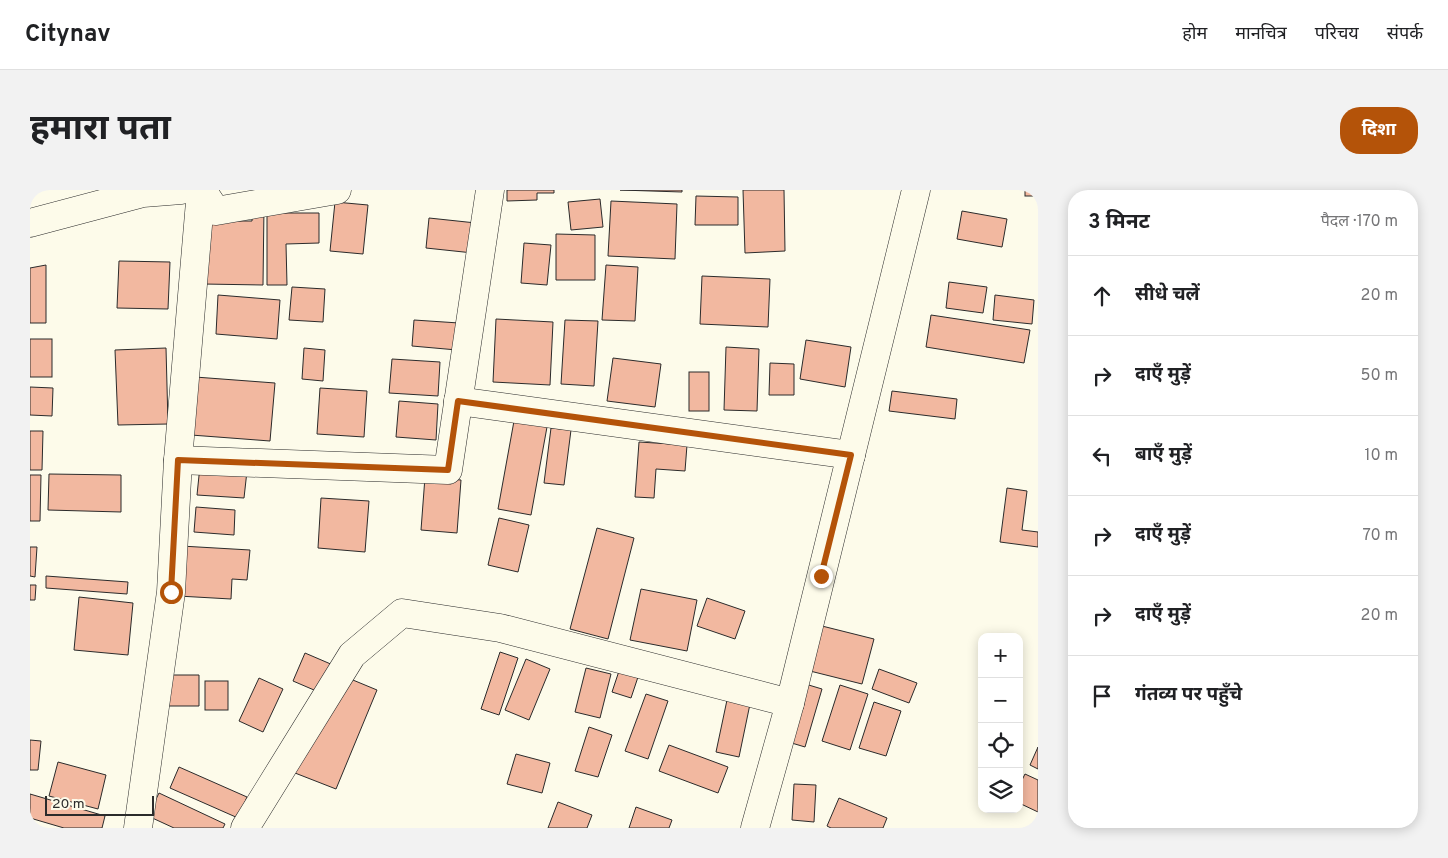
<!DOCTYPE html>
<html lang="hi">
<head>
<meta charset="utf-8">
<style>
  body { margin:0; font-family:Overpass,"Noto Sans Devanagari",sans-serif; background:#f2f2f2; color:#202124 }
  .controls { position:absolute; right:15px; bottom:15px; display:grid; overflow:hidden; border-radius:10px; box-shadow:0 2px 12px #0003 }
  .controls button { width:45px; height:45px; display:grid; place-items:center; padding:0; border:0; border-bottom:1px solid #e0e0e0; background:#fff; color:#202124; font:25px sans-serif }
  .scale { position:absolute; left:15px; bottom:12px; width:109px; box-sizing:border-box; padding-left:5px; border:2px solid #2b2b2b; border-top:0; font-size:14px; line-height:18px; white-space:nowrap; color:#2b2b2b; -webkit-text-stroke:4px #fdfbea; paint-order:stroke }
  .stop { position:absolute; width:15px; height:15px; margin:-11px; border:4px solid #b45309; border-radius:50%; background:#fff }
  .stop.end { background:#b45309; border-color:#fff; box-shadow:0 1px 5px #0008 }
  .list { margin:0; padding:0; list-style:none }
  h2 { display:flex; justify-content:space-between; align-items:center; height:65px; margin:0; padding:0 20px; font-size:21px }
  h2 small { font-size:16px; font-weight:400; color:#757577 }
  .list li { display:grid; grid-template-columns:32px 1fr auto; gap:15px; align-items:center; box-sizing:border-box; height:80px; padding:0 20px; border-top:1px solid #e0e0e0 }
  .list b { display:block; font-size:19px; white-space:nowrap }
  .list em { font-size:16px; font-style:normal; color:#757577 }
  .icon { flex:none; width:28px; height:28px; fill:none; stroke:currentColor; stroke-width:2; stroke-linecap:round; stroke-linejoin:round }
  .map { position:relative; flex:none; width:1008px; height:638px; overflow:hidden; border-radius:20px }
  header { display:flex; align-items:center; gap:30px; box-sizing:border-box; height:70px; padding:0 25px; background:#fff; border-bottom:1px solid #e0e0e0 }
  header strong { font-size:24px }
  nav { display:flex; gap:28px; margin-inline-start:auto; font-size:18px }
  .intro { display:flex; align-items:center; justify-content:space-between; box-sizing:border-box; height:120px; padding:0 30px }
  h1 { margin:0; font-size:35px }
  .button { padding:12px 22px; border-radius:20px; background:#b45309; color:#fff; font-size:18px; font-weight:700 }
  main { display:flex; gap:30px; padding:0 30px }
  aside { flex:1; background:#fff; border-radius:20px; box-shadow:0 2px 12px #0003 }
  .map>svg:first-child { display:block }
  .building { fill:#f2b8a0; stroke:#2b2b2b }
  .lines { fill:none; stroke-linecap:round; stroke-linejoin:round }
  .minor-casing { stroke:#2b2b2b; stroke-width:29 }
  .tertiary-casing { stroke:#2b2b2b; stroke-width:29 }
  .minor { stroke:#fdfbea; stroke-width:28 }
  .tertiary { stroke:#fdfbea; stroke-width:28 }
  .route { stroke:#b45309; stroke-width:6 }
</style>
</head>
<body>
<header>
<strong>Citynav</strong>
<nav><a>होम</a><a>मानचित्र</a><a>परिचय</a><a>संपर्क</a></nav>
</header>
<div class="intro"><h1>हमारा पता</h1><a class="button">दिशा</a></div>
<main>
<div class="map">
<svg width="1008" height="638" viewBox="0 0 1008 638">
  <rect width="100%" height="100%" fill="#fdfbea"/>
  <g class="building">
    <path d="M477,0H524V3H507V10L477,11Z"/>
    <path d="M590,0H652V2Z"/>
    <path d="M713,0H754L755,61L715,63Z"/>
    <rect x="995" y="0" width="13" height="6"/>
    <path d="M666,6L708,7V35H665Z"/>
    <path d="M570,9L573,37L541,40L538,12Z"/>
    <path d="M581,11L647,14L645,69L578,66Z"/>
    <path d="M305,12L338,15L333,64L300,61Z"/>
    <path d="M222,17H234L233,95L173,94L174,31H222Z"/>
    <path d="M932,21L977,29L972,57L927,49Z"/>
    <path d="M237,23H289V53L256,54L257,95H237Z"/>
    <path d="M399,28L446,33L443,63L396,58Z"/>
    <path d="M526,44L565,45V90H526Z"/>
    <path d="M494,53L521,55L517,95L491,93Z"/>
    <path d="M89,71L140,72L138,119L87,118Z"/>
    <path d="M16,75V133H0V78Z"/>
    <path d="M576,75L608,77L605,131L572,130Z"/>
    <path d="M672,86L740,89L738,137L670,134Z"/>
    <path d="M919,92L957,97L953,123L916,118Z"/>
    <path d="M262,97L295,99L293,132L259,130Z"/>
    <path d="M188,105L250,110L247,149L186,144Z"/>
    <path d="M965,105L1004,110L1002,134L963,130Z"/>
    <path d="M901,125L1000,140L994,173L896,157Z"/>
    <path d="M466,129L523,132L520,195L463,192Z"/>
    <path d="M384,130L429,133L427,160L382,156Z"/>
    <path d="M535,130L568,131L564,196L531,194Z"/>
    <rect x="0" y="149" width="22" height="38"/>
    <path d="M776,150L821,157L815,197L770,189Z"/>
    <path d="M696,157L729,159L727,221L694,220Z"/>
    <path d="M136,158L138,234L88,235L85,160Z"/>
    <path d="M274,158L295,160L293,191L272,189Z"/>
    <path d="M583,168L631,174L625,217L577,211Z"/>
    <path d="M362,169L410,172L408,206L359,203Z"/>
    <path d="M740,173L764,174V205H739Z"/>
    <rect x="659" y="182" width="20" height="39"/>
    <path d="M165,187L245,193L240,251L161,245Z"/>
    <path d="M0,197L23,198L22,226L0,225Z"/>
    <path d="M290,198L337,201L334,247L287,244Z"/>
    <path d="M862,201L927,209L925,229L859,221Z"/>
    <path d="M369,211L408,214L406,250L366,247Z"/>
    <path d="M484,231L517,237L501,325L468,319Z"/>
    <path d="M521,238L541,240L534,295L514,293Z"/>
    <path d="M0,241H13L12,280H0Z"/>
    <path d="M609,252L657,255L655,281L626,279L624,308L605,307Z"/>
    <path d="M170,276L217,281L214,308L167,305Z"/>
    <path d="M19,284L91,285V322L18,320Z"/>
    <path d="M0,285H11L10,331H0Z"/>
    <path d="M395,287L431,290L427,343L391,340Z"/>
    <path d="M977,298L997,301L992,340L1008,342V357L970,352Z"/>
    <path d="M291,308L339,311L335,362L288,358Z"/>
    <path d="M166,317L205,320L204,345L164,342Z"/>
    <path d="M469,328L499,335L488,382L458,375Z"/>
    <path d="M567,338L604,348L578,449L540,439Z"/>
    <path d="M151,356L220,360L217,390L202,389L201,409L148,406Z"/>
    <path d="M0,357H7L5,387L0,386Z"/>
    <path d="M16,386L98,392L97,404L16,398Z"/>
    <path d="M0,395H6L5,410H0Z"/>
    <path d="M611,399L667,410L657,461L600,450Z"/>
    <path d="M49,407L103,413L98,465L44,460Z"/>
    <path d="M677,408L715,421L705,449L667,436Z"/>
    <path d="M792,436L844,449L832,494L780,481Z"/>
    <path d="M470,462L488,468L469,525L451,519Z"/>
    <path d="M275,463L303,475L291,503L263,491Z"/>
    <path d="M496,469L520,479L499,530L475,520Z"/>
    <path d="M591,475L610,481L601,508L582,502Z"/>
    <path d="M556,478L581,484L570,528L545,522Z"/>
    <path d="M849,479L887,493L879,513L842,499Z"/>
    <path d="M306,483L347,500L306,599L265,583Z"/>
    <path d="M140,485H169V516H139Z"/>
    <path d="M229,488L253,499L233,542L209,531Z"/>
    <rect x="175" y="491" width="23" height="29"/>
    <path d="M772,493L792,499L775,557L755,551Z"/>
    <path d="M810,495L838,504L820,560L792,551Z"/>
    <path d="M616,504L638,511L618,569L595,561Z"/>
    <path d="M697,510L720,514L709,567L686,562Z"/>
    <path d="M844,512L871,521L856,566L829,558Z"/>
    <path d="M559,537L582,545L568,587L545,581Z"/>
    <path d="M0,550L11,551L8,580H0Z"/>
    <path d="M639,555L698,577L688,603L629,581Z"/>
    <path d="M1008,557V579L1000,575Z"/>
    <path d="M486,564L520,573L512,603L477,594Z"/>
    <path d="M28,572L76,585L68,619L19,606Z"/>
    <path d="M149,577L217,607L208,628L140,598Z"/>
    <path d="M995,584L1008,590V622L989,613V596Z"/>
    <path d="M764,594L786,595L784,632L762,630Z"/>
    <path d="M129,603L195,634L193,638H144L118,626Z"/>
    <path d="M0,604L75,626L72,638H34L0,628Z"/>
    <path d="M809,608L857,628L853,638H801L797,636Z"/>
    <path d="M528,612L562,625L557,638H518Z"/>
    <path d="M606,617L642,630L639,638H599Z"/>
  </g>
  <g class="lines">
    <g class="minor-casing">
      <g id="minor">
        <path d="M172,0L186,21L307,0"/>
        <path d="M0,33L113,3L151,0"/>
        <path d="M428,211L821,265"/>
        <path d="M148,270L418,280L460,0"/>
        <path d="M108,638L141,402L148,270L171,0"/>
        <path d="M215,638L322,465L372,423L470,438L760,513"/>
      </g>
    </g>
    <g class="tertiary-casing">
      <path id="tertiary" d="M725,638L760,513L886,0"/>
    </g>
    <use href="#minor" class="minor"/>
    <use href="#tertiary" class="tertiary"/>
  </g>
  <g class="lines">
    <path class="route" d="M141,402L148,270L418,280L428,211L821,265L791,386"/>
  </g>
</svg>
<div class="controls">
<button>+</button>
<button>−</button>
<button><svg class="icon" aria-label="locate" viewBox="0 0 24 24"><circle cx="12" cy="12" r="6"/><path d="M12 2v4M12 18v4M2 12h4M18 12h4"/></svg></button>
<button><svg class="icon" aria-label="layers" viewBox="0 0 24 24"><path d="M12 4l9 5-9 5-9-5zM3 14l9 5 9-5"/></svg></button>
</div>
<div class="scale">20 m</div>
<div class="stop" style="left:141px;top:402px"></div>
<div class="stop end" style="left:791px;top:386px"></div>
</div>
<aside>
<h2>3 मिनट<small>पैदल · 170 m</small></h2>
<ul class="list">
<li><svg class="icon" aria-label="ahead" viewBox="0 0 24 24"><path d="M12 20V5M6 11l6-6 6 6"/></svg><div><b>सीधे चलें</b></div><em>20 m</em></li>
<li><svg class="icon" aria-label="right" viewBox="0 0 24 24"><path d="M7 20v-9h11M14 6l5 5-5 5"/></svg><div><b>दाएँ मुड़ें</b></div><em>50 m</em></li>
<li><svg class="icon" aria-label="left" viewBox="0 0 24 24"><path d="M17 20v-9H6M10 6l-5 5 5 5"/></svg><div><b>बाएँ मुड़ें</b></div><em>10 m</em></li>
<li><svg class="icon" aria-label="right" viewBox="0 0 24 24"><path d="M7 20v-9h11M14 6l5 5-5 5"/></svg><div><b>दाएँ मुड़ें</b></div><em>70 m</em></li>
<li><svg class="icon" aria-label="right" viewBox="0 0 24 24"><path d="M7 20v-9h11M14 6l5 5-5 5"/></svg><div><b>दाएँ मुड़ें</b></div><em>20 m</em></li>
<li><svg class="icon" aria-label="arrive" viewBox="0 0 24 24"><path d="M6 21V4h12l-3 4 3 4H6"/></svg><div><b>गंतव्य पर पहुँचे</b></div></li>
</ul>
</aside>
</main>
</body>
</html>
